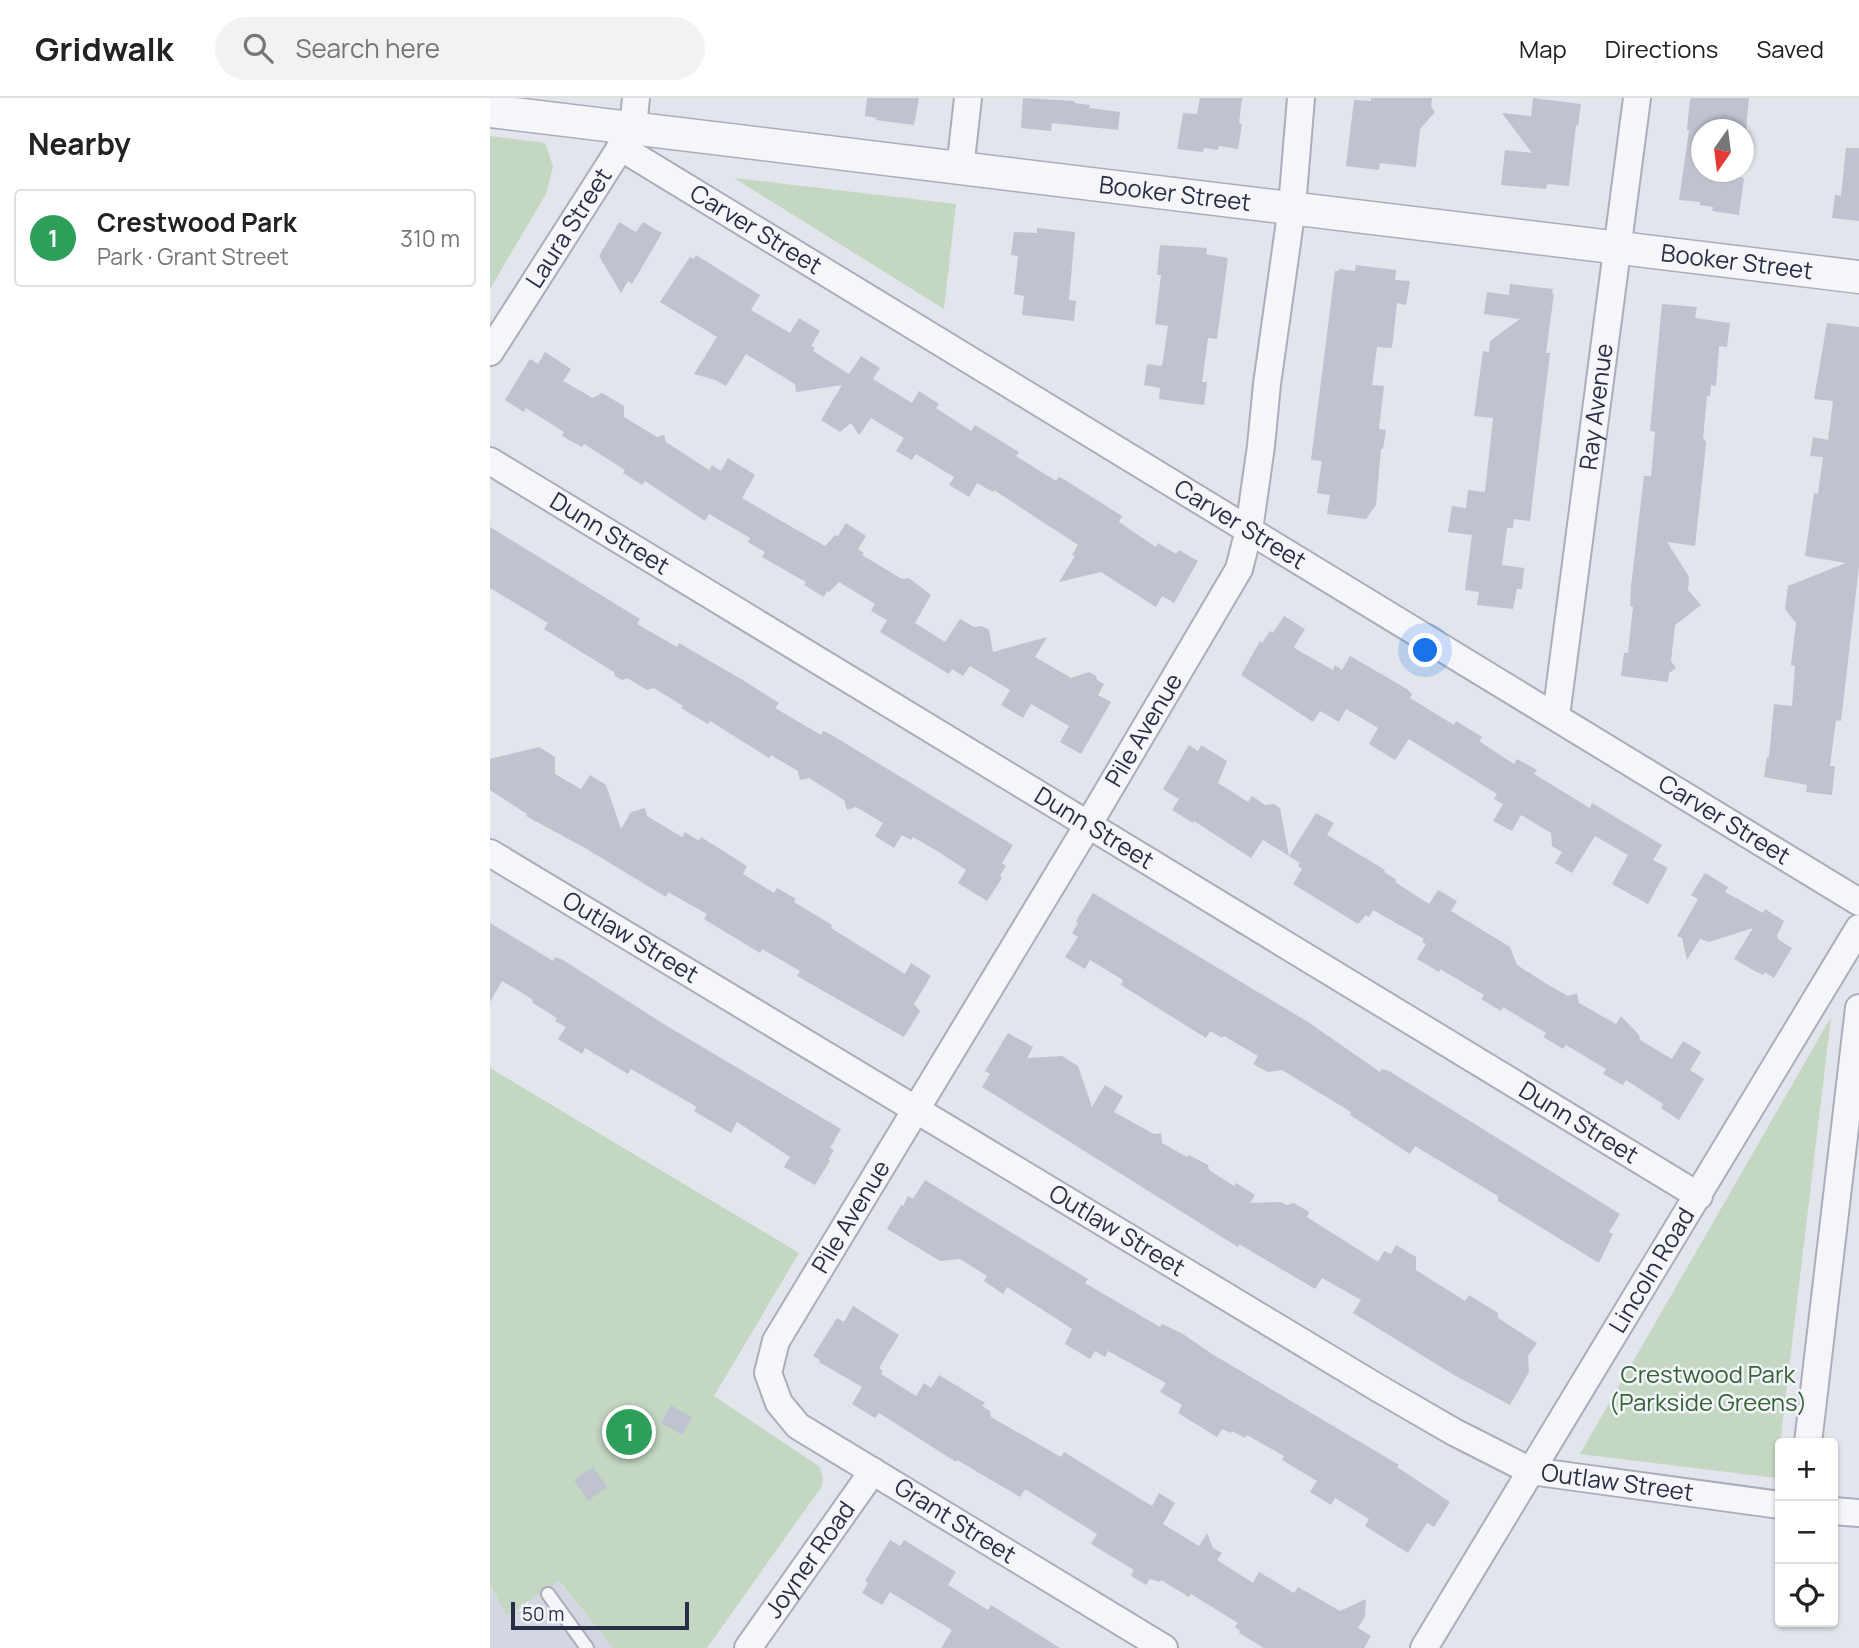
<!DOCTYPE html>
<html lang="en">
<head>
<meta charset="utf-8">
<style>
  body { margin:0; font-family:Manrope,sans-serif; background:#f2f2f2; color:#222 }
  .controls { position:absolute; right:21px; bottom:21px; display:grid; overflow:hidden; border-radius:7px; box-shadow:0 2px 5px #0004 }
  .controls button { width:63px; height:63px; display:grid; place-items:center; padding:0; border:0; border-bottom:2px solid #e0e0e0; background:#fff; color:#222; font:35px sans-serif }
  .compass { position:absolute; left:1201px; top:21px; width:63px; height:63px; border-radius:50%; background:#fff; box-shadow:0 2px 5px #0004; rotate:194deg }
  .scale { position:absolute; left:21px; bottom:18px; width:178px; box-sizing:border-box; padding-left:7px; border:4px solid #282e46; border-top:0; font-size:19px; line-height:24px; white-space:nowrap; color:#282e46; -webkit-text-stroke:5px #f2f4f9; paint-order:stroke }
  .you { position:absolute; left:936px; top:553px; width:24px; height:24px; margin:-18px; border:5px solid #fff; border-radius:50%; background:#1a73e8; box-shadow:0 0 0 10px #1a73e833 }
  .badge { display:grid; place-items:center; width:46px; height:46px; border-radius:50%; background:#dc3c3c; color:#fff; font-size:23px; font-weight:700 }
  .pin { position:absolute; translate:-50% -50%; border:4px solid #fff; box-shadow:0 2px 7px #0006 }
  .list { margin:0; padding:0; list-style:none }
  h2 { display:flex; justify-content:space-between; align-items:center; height:91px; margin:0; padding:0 28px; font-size:30px }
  h2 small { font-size:23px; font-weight:400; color:#767676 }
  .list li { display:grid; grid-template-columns:46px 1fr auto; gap:21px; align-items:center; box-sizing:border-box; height:98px; margin:0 14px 14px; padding:0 14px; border:2px solid #e0e0e0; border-radius:7px }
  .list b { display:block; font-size:26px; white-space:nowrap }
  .list p { margin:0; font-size:23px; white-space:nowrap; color:#767676 }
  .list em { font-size:23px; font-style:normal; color:#767676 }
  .icon { flex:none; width:38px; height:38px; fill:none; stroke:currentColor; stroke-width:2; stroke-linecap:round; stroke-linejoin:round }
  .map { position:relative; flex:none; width:1369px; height:1550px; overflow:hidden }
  header { display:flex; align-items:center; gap:42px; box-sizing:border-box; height:98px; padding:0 35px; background:#fff; border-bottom:2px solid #e0e0e0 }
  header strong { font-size:33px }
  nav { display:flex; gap:38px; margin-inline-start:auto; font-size:24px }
  .search { width:490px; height:63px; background:#f2f2f2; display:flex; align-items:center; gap:18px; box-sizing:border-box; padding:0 24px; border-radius:38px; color:#767676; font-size:26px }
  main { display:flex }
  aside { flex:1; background:#fff }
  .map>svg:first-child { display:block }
  .built { fill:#d4d7e1 }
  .green { fill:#c4d7c2 }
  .building { fill:#bfc2cf }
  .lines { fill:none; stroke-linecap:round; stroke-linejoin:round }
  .service-casing { stroke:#aaaeba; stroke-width:16 }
  .minor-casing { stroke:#aaaeba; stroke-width:30 }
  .tertiary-casing { stroke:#aaaeba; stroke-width:35 }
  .service { stroke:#f6f6fa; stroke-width:12 }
  .minor { stroke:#f6f6fa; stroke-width:26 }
  .tertiary { stroke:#f6f6fa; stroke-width:32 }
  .labels { text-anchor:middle; stroke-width:5; stroke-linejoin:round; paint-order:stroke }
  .street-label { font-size:24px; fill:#282e46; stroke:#f2f4f9 }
  .park-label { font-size:24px; fill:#366334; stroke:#f2f4f9 }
</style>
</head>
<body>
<header>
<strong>Gridwalk</strong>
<div class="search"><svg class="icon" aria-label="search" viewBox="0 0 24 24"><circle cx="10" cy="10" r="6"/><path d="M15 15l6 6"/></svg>Search here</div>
<nav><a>Map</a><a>Directions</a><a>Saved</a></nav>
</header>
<main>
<aside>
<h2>Nearby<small></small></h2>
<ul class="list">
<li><span class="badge" style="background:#2e9e5b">1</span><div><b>Crestwood Park</b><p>Park · Grant Street</p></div><em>310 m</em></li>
</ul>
</aside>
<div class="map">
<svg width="1369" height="1550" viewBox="0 0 1369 1550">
  <rect width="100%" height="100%" fill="#e2e5ec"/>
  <path class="built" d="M68,1483L123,1550H0V1486L16,1518Z"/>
  <g class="green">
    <path d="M0,38L55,45L63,68L56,96L0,191Z"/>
    <path d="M244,80L466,106L454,211Z"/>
    <path d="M1341,919L1286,1380L1090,1356Z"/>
    <path d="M0,970L309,1155L224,1298L330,1369L333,1380L332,1388L217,1550H123L69,1483L16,1518L0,1486Z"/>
  </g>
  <g class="building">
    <path d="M377,0H429L424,27L386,22L387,20L375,18Z"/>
    <path d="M533,0L584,3V5L600,7L599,10L630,14L628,32L562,25L561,33L531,30Z"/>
    <path d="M710,0H752L749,25L752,26L748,51L729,48L728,52L714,50L713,54L687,51L693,15L707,16Z"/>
    <path d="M881,0H942L941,8L945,14L930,31L926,69L890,65L889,72L856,68L864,2L881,3Z"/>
    <path d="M1043,0L1091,6L1088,28L1086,27L1079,88L1057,86L1056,91L1011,87L1015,52L1042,55L1012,15L1041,18Z"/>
    <path d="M1200,0H1259L1256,32H1212V74L1254,80L1249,117L1222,113L1223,109L1210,107V104L1189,102L1199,32H1197Z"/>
    <path d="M1356,50H1369V123L1342,120L1345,97L1351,98Z"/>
    <path d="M129,124L146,134L153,124L172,135L142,186L138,183L131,195L109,158Z"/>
    <path d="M547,130L585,134L579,202L586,203L584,223L532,217L534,198L524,196L528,158L521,157L524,134L547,135Z"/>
    <path d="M670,147L717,150L716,156L738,160L727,241L718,240L712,284H717L714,307L669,301L670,290L654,287L657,266L672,268L678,228L665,226L671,177H667Z"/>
    <path d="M206,157L270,197L261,212L300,235L309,220L330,233L321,248L325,250L323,253L359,276L371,258L390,270L383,281L422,305L429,293L449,306L446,310L481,333L485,327L529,354L526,358L566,383L569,379L575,382L632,418L629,424L666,449L668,445L686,456L689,452L708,463L684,505L672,498L666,509L611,474L569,484L585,458L582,457L588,447L504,392L503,394L487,385L479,399L459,387L464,379L426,356L422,362L406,353L414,340L381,320L369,337L361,325L350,334L331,322L352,287L306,294L305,286L256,256L236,288L225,282L204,276L227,239L170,204L200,159L204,161Z"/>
    <path d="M866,167L906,172L905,182L920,183L916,207L907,205L902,250L887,249L882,287L894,288L889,331L896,332L893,351H891L886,407L876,421L837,416L840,397L827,395L832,363L821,362L845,173H849V171L865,173Z"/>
    <path d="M1020,186L1063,191L1062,196L1064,195L1056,255H1060L1040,423L1024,421L1023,430H1017L1012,467L1034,470L1032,491H1027L1023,511L987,507L989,494L975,492L982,437L958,434L962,408L976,410L978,392L995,394L1003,320L984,318L993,253L999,254L1000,243L1030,221L994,216L997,194L1019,197Z"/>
    <path d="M1172,206L1207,209L1205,220L1240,225L1237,249L1229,248L1226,288L1221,287L1220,298H1217L1213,340L1216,344L1214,366L1205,448L1177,444L1199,479L1198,492L1211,507L1185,527L1181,563L1186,570L1179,575L1178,584L1131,578L1134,555H1138L1143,509L1140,508L1141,488L1154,378H1161L1165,334L1160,333Z"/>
    <path d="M1337,225L1369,229V468L1351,623L1346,622L1340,668H1345L1342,697L1316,694L1317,687L1274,679L1277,659H1279L1284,606L1302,608L1305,568L1301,567L1306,525L1295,511L1298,488L1356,465L1315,458L1324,395L1328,396L1333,359L1320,358L1323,339L1338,342L1343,303L1324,301Z"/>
    <path d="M55,254L81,271L73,283L103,300L112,295L134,308V319L167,339L174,337L176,344L219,372L222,367L231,373L238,360L265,377L252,400L293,424L335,448L345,437L348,438L356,425L376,438L368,451L374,455L372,457L412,481L419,480L441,497L425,525L455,544L470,521L484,529L491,528L499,532L503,554L557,539L545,559L581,580L599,574L606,578L607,582L614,586L608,597L621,604L591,656L570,644L579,628L541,606L533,620L511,607L520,592L480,568L473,578L462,571L459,576L390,534L397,522L381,513L385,506L349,484L339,494L337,493L334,499L314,487L316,484L272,459L275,454L258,444L260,440L219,416L215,423L155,383L152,387L133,375L135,372L94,346L92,349L72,338L74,334L36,310L34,314L15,302L40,261L48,266Z"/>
    <path d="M0,429L150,521L147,526L187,549L189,545L256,584L289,605L285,610L331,637L333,633L340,636L523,747L512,765L516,768L510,778L512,780L497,803L468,785L476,772L452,756L423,739L421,742L412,737L404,750L385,738L393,725L366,709L357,712L354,702L319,680L310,682L308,673L281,657L279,660L220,623L218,626L191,610L193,608L164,590L157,592L137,580L132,582L125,578L124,574L54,531L58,525L0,490Z"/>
    <path d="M794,518L815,531L804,549L806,551L843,572L845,567L852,572L860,558L917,591L922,596L920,600L964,627L966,623L992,639L989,643L1024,666L1027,661L1047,672L1044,676L1100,710L1102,705L1172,747L1163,762L1178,770L1158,806L1122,786L1138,757L1105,738L1082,775L1065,765L1072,754L1062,748L1061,735L1031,717L1022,733L1003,723L1013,706L1004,701L1007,696L919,641L905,662L879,646L888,630L856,611L849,624L830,613L823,624L751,577L770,543L772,545L780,533L783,535Z"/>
    <path d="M699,647L708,653L711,647L737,663L728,685L758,704L762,698L775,707L784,706L790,710L799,758L773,742L761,760L704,723L703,725L682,712L689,701L673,691Z"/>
    <path d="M49,649L65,659V676L91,691L100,677L116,687L131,731L141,714L155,710L157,718L192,739L195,734L209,743L211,739L257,768L253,776L284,795L287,790L306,801L304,804L342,827L341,830L415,876L421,865L441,878L424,906L430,913L414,939L307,878L310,873L272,851L270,855L214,821L217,816L178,794L176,799L95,750L36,718L37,716L0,692V661Z"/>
    <path d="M826,715L844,725L837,737L895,772L894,774L907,782L905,784L939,806L948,792L967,803L961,813L1020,849L1027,867L1060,888L1078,898L1087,895L1089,905L1126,926L1131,918L1149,937L1150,942L1182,961L1193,943L1211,954L1200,972L1214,981L1189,1022L1171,1010L1173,1006L1136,982L1133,987L1113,976L1116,971L1076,947L1073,951L1053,939L1056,935L1013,909L1011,913L991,901L994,897L950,871L949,874L927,861L936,846L932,844L934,841L883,812L879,819L876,817L868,826L803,786L812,771L808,768L810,765L799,758Z"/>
    <path d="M1215,775L1238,789L1235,794L1273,815L1275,811L1294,823L1287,838L1289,842L1302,850L1284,880L1275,874L1273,877L1263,872L1244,861L1263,830L1219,844L1210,841L1197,862L1192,840L1187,838L1208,801L1201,797Z"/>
    <path d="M603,795L818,924L890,974L892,971L899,973L1130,1116L1119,1134L1123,1136L1109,1165L1008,1103V1098L925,1048L920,1056L860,1017L861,1014L792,972L778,974L763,966L768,958L734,938L732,940L720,933L716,940L631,887L633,882L600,862L595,871L575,859L588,839L582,835L588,825L586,823Z"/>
    <path d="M0,825L63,863L65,859L73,862L177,928L351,1031L340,1050L344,1052L338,1062L340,1063L325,1087L294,1069L300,1059L247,1024L241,1035L204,1013L207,1009L141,971L138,976L95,950L92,956L68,941L76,929L65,923L67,920L43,905L42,901L12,883L0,904Z"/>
    <path d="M518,935L543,949L537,960L572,958L588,968L602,1009L615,987L633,998L624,1014L664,1036L671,1035L672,1045L697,1059L699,1057L718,1067L719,1072L744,1088L746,1085L765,1097L760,1105L790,1104L797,1107L804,1105L819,1114L817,1119L888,1164L894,1153L901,1156L906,1147L926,1159V1172L975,1203L979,1197L1008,1215V1220L1047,1245L1038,1258L1039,1274L1020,1307L964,1277L863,1215L871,1202L832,1180L825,1191L749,1146L748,1149L492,989L500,976L495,973Z"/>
    <path d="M435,1082L598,1181L595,1185L670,1229L672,1226L693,1236L722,1256L909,1367L907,1369L960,1404L944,1429L937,1425L918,1455L875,1428L879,1421L845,1400L841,1407L820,1394L827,1383L792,1362L794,1358L757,1337L755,1340L742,1333L741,1335L732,1331L727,1339L688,1315L692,1307L670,1294L676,1285L618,1253L615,1259L605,1253L600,1261L575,1246L582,1231L553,1212L517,1189L513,1196L494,1183L497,1178L470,1161L450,1163L397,1131L411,1107L413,1108L418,1098L423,1101Z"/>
    <path d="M363,1208L409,1237L389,1270L393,1273L391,1276L426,1298L434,1285L441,1290L449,1277L495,1305L492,1308L500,1313L501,1319L571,1359L574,1354L662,1408L669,1395L685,1405L673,1426L709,1448L717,1435L723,1450L732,1455L727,1462L763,1485L769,1474L804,1495L808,1489L850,1513L876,1501L875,1518L868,1530L881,1538L874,1550H774L749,1535L750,1533L745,1529L748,1525L701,1496L699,1499L671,1482L670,1484L660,1481L656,1487L641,1478L644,1472L601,1446L607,1436L535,1391L530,1399L467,1362L466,1364L389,1315L385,1320L362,1306L372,1289L329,1264L330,1262L323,1258L347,1220L354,1224Z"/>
    <path d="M181,1307L202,1320L192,1337L171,1325Z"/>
    <path d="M103,1369L117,1389L98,1403L84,1382Z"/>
    <path d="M400,1442L410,1448L414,1442L466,1474L458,1487L498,1512L501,1507L570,1550H451L462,1532L400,1494L392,1507L372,1495L378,1485L375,1483Z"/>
  </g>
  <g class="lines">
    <g class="service-casing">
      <path id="service" d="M58,1496L97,1550"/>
    </g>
    <g class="minor-casing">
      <g id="minor">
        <path id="s1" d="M130,49L1369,804"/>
        <path d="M470,71L478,0"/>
        <path id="s2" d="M0,254L143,30L146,0"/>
        <path id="s3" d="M0,363L1209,1098"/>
        <path id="s4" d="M1066,618L1147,0"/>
        <path id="s5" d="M0,755L888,1290L964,1334L1041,1373L1290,1407"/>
        <path d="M1318,1345L1369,910"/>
        <path d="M1343,1413L1369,1415"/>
        <path id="s6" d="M258,1550L383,1373"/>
        <path id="s7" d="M674,1550L308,1328L289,1305L278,1275L286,1243L598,727L749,471L759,432L771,348L777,286L802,109L811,0"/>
        <path id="s8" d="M934,1550L1369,830"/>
      </g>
    </g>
    <g class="tertiary-casing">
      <g id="tertiary">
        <path id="s9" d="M0,13L1369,179"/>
      </g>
    </g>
    <use href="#service" class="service"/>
    <use href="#minor" class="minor"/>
    <use href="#tertiary" class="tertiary"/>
  </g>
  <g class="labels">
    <g class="street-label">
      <text dy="8" stroke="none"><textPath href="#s9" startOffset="690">Booker Street</textPath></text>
      <text dy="8" stroke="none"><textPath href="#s2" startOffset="147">Laura Street</textPath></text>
      <text dy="8" stroke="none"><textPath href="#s1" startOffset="159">Carver Street</textPath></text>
      <text dy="8" stroke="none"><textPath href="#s9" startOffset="1256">Booker Street</textPath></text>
      <text dy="8" stroke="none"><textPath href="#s4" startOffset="312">Ray Avenue</textPath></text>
      <text dy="8" stroke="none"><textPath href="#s1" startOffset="726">Carver Street</textPath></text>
      <text dy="8" stroke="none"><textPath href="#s3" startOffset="140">Dunn Street</textPath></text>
      <text dy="8" stroke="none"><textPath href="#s7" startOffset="1236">Pile Avenue</textPath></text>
      <text dy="8" stroke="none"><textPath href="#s1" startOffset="1293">Carver Street</textPath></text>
      <text dy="8" stroke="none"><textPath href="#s3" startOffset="707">Dunn Street</textPath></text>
      <text dy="8" stroke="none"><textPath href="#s5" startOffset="164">Outlaw Street</textPath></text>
      <text dy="8" stroke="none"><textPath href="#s3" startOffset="1274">Dunn Street</textPath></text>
      <text dy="8" stroke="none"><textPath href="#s7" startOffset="668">Pile Avenue</textPath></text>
      <text dy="8" stroke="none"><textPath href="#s5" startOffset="732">Outlaw Street</textPath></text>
      <text dy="8" stroke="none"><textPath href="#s8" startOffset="441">Lincoln Road</textPath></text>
      <text dy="8" stroke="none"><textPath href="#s5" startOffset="1298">Outlaw Street</textPath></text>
      <text transform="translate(465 1423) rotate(32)" y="8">Grant Street</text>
      <text dy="8" stroke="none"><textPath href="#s6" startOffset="108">Joyner Road</textPath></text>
    </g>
    <g class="park-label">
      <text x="1218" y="1285">Crestwood Park<tspan x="1218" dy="28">(Parkside Greens)</tspan></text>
    </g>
  </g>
</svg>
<div class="controls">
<button>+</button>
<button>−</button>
<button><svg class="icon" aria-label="locate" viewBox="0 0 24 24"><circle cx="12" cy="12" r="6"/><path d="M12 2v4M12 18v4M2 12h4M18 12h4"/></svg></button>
</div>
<svg class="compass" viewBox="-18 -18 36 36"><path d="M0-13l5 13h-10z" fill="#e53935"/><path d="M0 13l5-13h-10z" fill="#767676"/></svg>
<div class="scale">50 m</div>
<div class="you"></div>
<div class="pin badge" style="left:139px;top:1334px;background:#2e9e5b">1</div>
</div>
</main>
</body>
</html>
